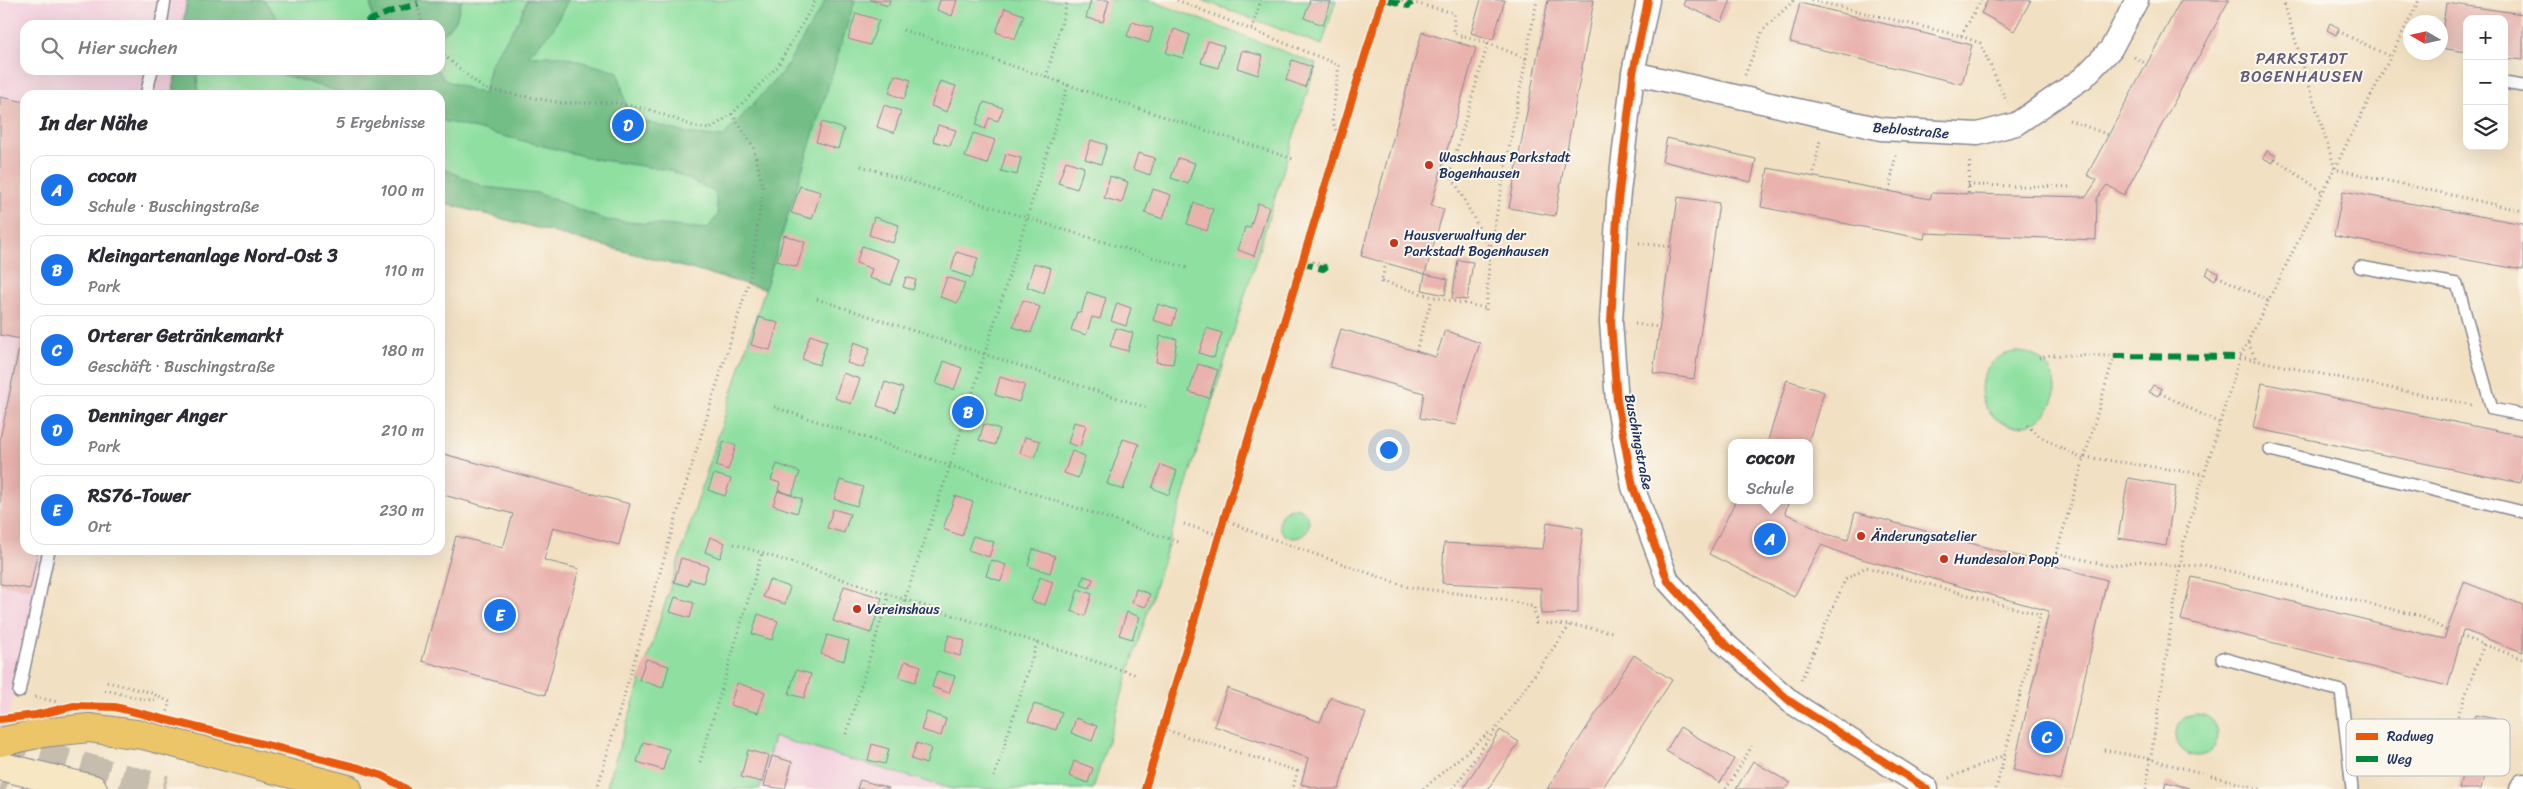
<!DOCTYPE html>
<html lang="de">
<head>
<meta charset="utf-8">
<style>
  body { margin:0; font-family:Sriracha,sans-serif; background:#f7f7f7; color:#2b2b33 }
  .controls { position:absolute; right:15px; top:15px; display:grid; overflow:hidden; border-radius:10px; box-shadow:0 5px 20px #0002 }
  .controls button { width:45px; height:45px; display:grid; place-items:center; padding:0; border:0; border-bottom:1px solid #e1e1e2; background:#fff; color:#2b2b33; font:25px sans-serif }
  .compass { position:absolute; left:2403px; top:15px; width:45px; height:45px; border-radius:50%; background:#fff; box-shadow:0 5px 20px #0002; rotate:279deg }
  .you { position:absolute; left:1388px; top:449px; width:18px; height:18px; margin:-12px; border:4px solid #fff; border-radius:50%; background:#1a73e8; box-shadow:0 0 0 8px #1a73e833 }
  .badge { display:grid; place-items:center; width:32px; height:32px; border-radius:50%; background:#1a73e8; color:#fff; font-size:16px; font-weight:700 }
  .pin { position:absolute; translate:-50% -50%; border:2px solid #fff; box-shadow:0 1px 5px #0006 }
  .popup { position:absolute; left:1728px; top:439px; width:85px; height:65px; box-sizing:border-box; display:grid; place-content:center; border-radius:10px; background:#fff; filter:drop-shadow(0 1px 4px #0005); font-size:16px; white-space:nowrap; color:#7c7c81 }
  .popup b { font-size:19px; color:#2b2b33 }
  .popup::after { content:''; position:absolute; left:50%; top:100%; margin-left:-10px; border:10px solid transparent; border-top-color:#fff }
  .list { margin:0; padding:0; list-style:none }
  h2 { display:flex; justify-content:space-between; align-items:center; height:65px; margin:0; padding:0 20px; font-size:21px }
  h2 small { font-size:16px; font-weight:400; color:#7c7c81 }
  .list li { display:grid; grid-template-columns:32px 1fr auto; gap:15px; align-items:center; box-sizing:border-box; height:70px; margin:0 10px 10px; padding:0 10px; border:1px solid #e1e1e2; border-radius:15px }
  .list b { display:block; font-size:19px; white-space:nowrap }
  .list p { margin:0; font-size:16px; white-space:nowrap; color:#7c7c81 }
  .list em { font-size:16px; font-style:normal; color:#7c7c81 }
  .icon { flex:none; width:28px; height:28px; fill:none; stroke:currentColor; stroke-width:2; stroke-linecap:round; stroke-linejoin:round }
  .map { position:relative; flex:none; width:2523px; height:789px; overflow:hidden }
  .search { position:absolute; background:#fff; box-shadow:0 5px 20px #0002; left:20px; top:20px; width:425px; height:55px; display:flex; align-items:center; gap:12px; box-sizing:border-box; padding:0 18px; border-radius:15px; color:#7c7c81; font-size:19px }
  .panel { position:absolute; background:#fff; box-shadow:0 5px 20px #0002; left:20px; top:90px; width:425px; height:465px; border-radius:15px }
  .map>svg:first-child { display:block }
  .built { fill:#f3cfde }
  .green { fill:#8fe0a0; stroke:#55887f }
  .forest { fill:#73be86; stroke:#477672 }
  .building { fill:#e9b2ad }
  .lines { fill:none; stroke-linecap:round; stroke-linejoin:round }
  .trunk-tunnel { stroke:#c7bdae; stroke-width:28; stroke-dasharray:28 14; stroke-linecap:butt }
  .service-casing { stroke:#868890; stroke-width:14 }
  .minor-casing { stroke:#868890; stroke-width:25 }
  .secondary-casing { stroke:#868890; stroke-width:30 }
  .trunk-casing { stroke:#868890; stroke-width:30 }
  .path { stroke:#868890; stroke-width:3; stroke-dasharray:1 4; stroke-linecap:butt }
  .service { stroke:#fff; stroke-width:11 }
  .minor { stroke:#fff; stroke-width:22 }
  .secondary { stroke:#f7e8c3; stroke-width:28 }
  .trunk { stroke:#ecc569; stroke-width:28 }
  .quiet { stroke:#00873e; stroke-width:6; stroke-dasharray:12 6; stroke-linecap:butt }
  .cycleway-casing { stroke:#fbf7ec; stroke-width:11 }
  .cycleway { stroke:#e8590c; stroke-width:8 }
  .poi-dot { fill:#c8321e; stroke:#fbf7ec; stroke-width:2 }
  .labels { text-anchor:middle; stroke-width:4; stroke-linejoin:round; paint-order:stroke }
  .street-label { font-size:14px; fill:#1b2f5e; stroke:#fbf7ec }
  .poi-label { font-size:14px; fill:#1b2f5e; stroke:#fbf7ec; text-anchor:start }
  .quarter-label { font-size:16px; letter-spacing:1px; fill:#635d7a; stroke:#fbf7ec }
  .key { fill:#fbf7ec; stroke:#b8bbc1; stroke-width:1 }
  .key-label { font-size:14px; fill:#1b2f5e }
</style>
</head>
<body>
<div class="map">
<svg width="2523" height="789" viewBox="0 0 2523 789">
  <rect width="100%" height="100%" fill="#fbf7ec"/>
  <filter id="ink" filterUnits="userSpaceOnUse"><feTurbulence type="fractalNoise" baseFrequency=".02" numOctaves="2"/><feDisplacementMap in="SourceGraphic" scale="10" xChannelSelector="R" yChannelSelector="G"/><feConvolveMatrix kernelMatrix="1 2 1 2 8 2 1 2 1" color-interpolation-filters="sRGB"/></filter>
  <filter id="wash" filterUnits="userSpaceOnUse"><feTurbulence type="fractalNoise" baseFrequency=".0096" numOctaves="4" result="noise"/><feDisplacementMap in="SourceGraphic" scale="20" xChannelSelector="R" yChannelSelector="G"/><feGaussianBlur stdDeviation="1.12" result="paint"/><feColorMatrix in="noise" values="0 0 0 0 0 0 0 0 0 0 0 0 0 0 0 0 0 1.4 0 .05"/><feComposite in="paint" operator="in"/></filter>
  <g filter="url(#wash)">
    <rect width="100%" height="100%" fill="#f2e0c2"/>
    <g class="built">
      <path d="M0,0H187L183,25H25V70H176L173,95H25V550H53L4,732L0,731Z"/>
      <path d="M774,737L845,758L952,789H760Z"/>
    </g>
    <g class="green">
      <path d="M187,0H1150L1316,64L1093,789H952L774,737L760,789H606L765,289L440,202V95H173L176,70H440V25H183Z"/>
      <path d="M1202,0H1336L1322,45Z"/>
      <circle cx="2018" cy="389" r="37"/>
      <circle cx="1294" cy="523" r="15"/>
      <circle cx="2197" cy="735" r="21"/>
    </g>
    <g class="forest">
      <path d="M187,0H264L282,25H183Z"/>
      <path d="M370,0H462L456,20L440,38V25H373Z"/>
      <path d="M527,0H568L553,29L528,56H561L618,72L629,117L686,133L723,137L784,70L826,0H855L765,289L440,202V167L484,187L537,193L606,220L707,229L718,215L715,192L669,170L595,159L440,120V95H350L267,70H438L444,80L484,94L490,65L519,20Z"/>
      <path d="M176,70H197L198,95H173Z"/>
    </g>
    <g id="blocks">
      <g class="building">
        <path d="M870,0H890L888,6Z"/>
        <path d="M940,0H957L952,16L937,10Z"/>
        <path d="M1091,0H1109L1103,22L1086,18Z"/>
        <path d="M1310,0L1331,2L1323,25L1304,18Z"/>
        <path d="M1481,0H1505L1493,40L1471,33Z"/>
        <path d="M1548,0H1594L1555,216L1509,208Z"/>
        <path d="M1685,0H1731L1722,22L1683,5Z"/>
        <path d="M1988,0H2031L2014,31L1981,13Z"/>
        <path d="M2181,0H2229L2124,195L2107,185L2097,198L2096,240L1925,233L1924,239L1761,207L1768,168L1930,199L1932,193L2086,197L2097,180L2087,175Z"/>
        <path d="M1800,3L1972,45L1962,84L1790,42Z"/>
        <path d="M2446,3L2523,14V60L2504,58V19H2467V52L2440,48Z"/>
        <path d="M1005,8L1024,15L1015,39L996,32Z"/>
        <path d="M856,13L879,20L870,45L848,39Z"/>
        <path d="M1132,22L1153,28L1149,43L1127,36Z"/>
        <path d="M2330,23L2339,28L2336,35L2327,30Z"/>
        <path d="M1174,29L1190,35L1183,58L1166,53Z"/>
        <path d="M1422,32L1476,48L1431,206L1444,209L1425,274L1361,256Z"/>
        <path d="M1208,41L1224,46L1218,68L1201,63Z"/>
        <path d="M1242,50L1263,56L1258,75L1237,68Z"/>
        <path d="M1292,60L1312,67L1305,87L1286,80Z"/>
        <path d="M895,75L911,80L904,99L889,93Z"/>
        <path d="M940,81L956,86L947,112L931,106Z"/>
        <path d="M0,97L25,102V550H38L30,589L0,584V439L21,339L0,335Z"/>
        <path d="M984,102L1003,108L998,121L989,118L985,129L976,125Z"/>
        <path d="M884,105L901,111L894,133L877,127Z"/>
        <path d="M822,122L844,129L838,149L816,142Z"/>
        <path d="M938,125L956,130L950,146L933,141Z"/>
        <path d="M973,133L995,140L987,164L965,157Z"/>
        <path d="M1667,138L1756,159L1751,182L1662,161Z"/>
        <path d="M1091,140L1107,145L1101,164L1085,159Z"/>
        <path d="M2267,151L2276,156L2273,163L2263,158Z"/>
        <path d="M1138,153L1155,158L1150,175L1133,169Z"/>
        <path d="M1006,154L1021,158L1017,175L1001,171Z"/>
        <path d="M1178,158L1195,163L1188,184L1171,178Z"/>
        <path d="M1066,161L1084,167L1077,189L1058,183Z"/>
        <path d="M1110,176L1128,182L1122,203L1104,198Z"/>
        <path d="M800,186L821,192L812,219L791,213Z"/>
        <path d="M1153,189L1171,195L1163,219L1145,213Z"/>
        <path d="M2343,191L2523,224V270L2334,236Z"/>
        <path d="M1678,197L1719,203L1694,379L1653,373Z"/>
        <path d="M1194,203L1213,209L1207,231L1187,224Z"/>
        <path d="M1258,203L1269,207L1254,256L1238,250L1245,227L1250,228Z"/>
        <path d="M874,217L899,225L893,243L869,235Z"/>
        <path d="M784,235L805,242L797,267L777,261Z"/>
        <path d="M862,246L900,259L891,285L869,278L872,269L856,263Z"/>
        <path d="M956,252L978,258L972,278L951,271Z"/>
        <path d="M1458,260L1473,262L1467,300L1452,298Z"/>
        <path d="M1034,263L1051,268L1044,293L1027,287Z"/>
        <path d="M2209,268L2218,273L2215,280L2206,275Z"/>
        <path d="M1425,274L1448,279L1445,295L1422,290Z"/>
        <path d="M906,277L916,280L913,290L903,287Z"/>
        <path d="M947,277L965,283L958,303L940,297Z"/>
        <path d="M1087,292L1106,298L1100,319L1092,317L1086,335L1071,330L1077,312L1081,313Z"/>
        <path d="M1023,300L1040,307L1031,333L1013,327Z"/>
        <path d="M1117,303L1131,308L1126,326L1111,321Z"/>
        <path d="M1158,304L1177,310L1172,326L1153,320Z"/>
        <path d="M759,317L778,323L770,350L751,345Z"/>
        <path d="M1116,328L1133,333L1128,351L1110,346Z"/>
        <path d="M1207,328L1222,333L1214,358L1199,353Z"/>
        <path d="M1341,329L1436,357L1445,330L1480,343L1466,383L1456,425L1420,418L1424,393L1330,367Z"/>
        <path d="M810,335L827,341L819,365L802,359Z"/>
        <path d="M1160,336L1177,339L1173,364L1156,362Z"/>
        <path d="M854,342L870,348L863,368L847,363Z"/>
        <path d="M944,361L962,368L954,390L936,384Z"/>
        <path d="M1198,364L1218,370L1209,398L1189,392Z"/>
        <path d="M843,373L860,379L851,404L835,398Z"/>
        <path d="M1000,377L1025,385L1019,402L995,395Z"/>
        <path d="M1787,380L1824,392L1808,443H1767Z"/>
        <path d="M885,382L903,388L896,412L877,406Z"/>
        <path d="M2262,383L2523,436V470L2520,483L2253,428Z"/>
        <path d="M2153,385L2162,389L2158,396L2149,392Z"/>
        <path d="M1074,422L1086,425L1080,447L1068,443Z"/>
        <path d="M984,424L1000,429L995,445L979,440Z"/>
        <path d="M1025,437L1040,441L1035,458L1020,453Z"/>
        <path d="M1123,439L1139,444L1123,490L1107,484Z"/>
        <path d="M724,441L736,446L728,470L716,466Z"/>
        <path d="M1072,451L1085,456L1078,478L1064,473Z"/>
        <path d="M440,453L630,504L619,545L553,527L544,560L579,569L545,695L422,661L456,536L503,548L513,514L440,494Z"/>
        <path d="M777,464L800,472L792,495L778,490L780,483L771,480Z"/>
        <path d="M1161,465L1177,471L1169,495L1152,488Z"/>
        <path d="M714,474L731,479L725,496L708,490Z"/>
        <path d="M2128,478L2176,486L2166,546L2118,538Z"/>
        <path d="M840,480L863,487L857,506L834,499Z"/>
        <path d="M778,491L802,499L797,513L773,505Z"/>
        <path d="M955,496L973,502L962,536L943,529Z"/>
        <path d="M1736,500H1789L1785,513L1826,534L1848,540L1855,512L2107,580L2061,780L2013,770L2049,611L1844,554L1821,545L1794,597L1709,554Z"/>
        <path d="M833,509L850,514L844,533L827,528Z"/>
        <path d="M1547,522L1583,528L1578,572V613L1541,614V588L1442,583L1444,543L1543,549Z"/>
        <path d="M973,536L994,542L989,557L968,550Z"/>
        <path d="M710,537L725,543L720,558L705,552Z"/>
        <path d="M1033,549L1055,556L1050,573L1028,566Z"/>
        <path d="M681,558L708,566L703,583L690,579L688,586L674,582Z"/>
        <path d="M991,560L1006,565L1001,581L986,576Z"/>
        <path d="M1084,576L1093,579L1090,588L1081,585Z"/>
        <path d="M1040,577L1053,582L1045,605L1031,601Z"/>
        <path d="M2192,577L2444,639L2464,582L2523,605V652L2463,630L2448,686L2181,620Z"/>
        <path d="M769,580L790,587L785,604L763,597Z"/>
        <path d="M844,586L882,598L871,633L833,621Z"/>
        <path d="M1078,589L1092,594L1085,616L1071,611Z"/>
        <path d="M1136,589L1150,594L1146,607L1132,603Z"/>
        <path d="M675,597L694,603L690,618L670,612Z"/>
        <path d="M1127,612L1140,617L1132,639L1119,635Z"/>
        <path d="M758,614L778,621L772,640L752,634Z"/>
        <path d="M827,635L849,641L844,661L821,654Z"/>
        <path d="M949,635L965,641L960,656L944,651Z"/>
        <path d="M1634,655L1672,680L1602,789H1547Z"/>
        <path d="M646,659L669,666L663,688L639,680Z"/>
        <path d="M905,661L921,666L915,682L899,677Z"/>
        <path d="M796,670L811,674L804,698L789,694Z"/>
        <path d="M937,671L955,676L949,693L932,687Z"/>
        <path d="M737,683L765,692L758,713L730,705Z"/>
        <path d="M1227,688L1320,722L1331,697L1366,713L1349,752L1339,789H1321L1301,784L1308,758L1214,726Z"/>
        <path d="M1034,704L1062,712L1056,730L1028,721Z"/>
        <path d="M927,712L946,719L941,736L921,730Z"/>
        <path d="M2475,715L2496,719L2481,789H2459Z"/>
        <path d="M1076,718L1097,726L1092,741L1071,733Z"/>
        <path d="M1680,727L1734,759L1720,783L1666,751Z"/>
        <path d="M1500,730L1519,742L1488,789H1463Z"/>
        <path d="M643,742L669,749L663,770L637,762Z"/>
        <path d="M917,743L931,748L926,764L911,759Z"/>
        <path d="M872,744L889,749L885,764L868,760Z"/>
        <path d="M748,750L769,756L762,782L741,777Z"/>
        <path d="M772,756L792,762L785,789L764,786Z"/>
        <path d="M1074,761L1093,768L1088,783L1069,776Z"/>
        <path d="M1753,761L1790,783L1786,789H1736Z"/>
        <path d="M860,780L889,788V789H857Z"/>
        <path d="M2166,782L2189,788V789H2164Z"/>
      </g>
    </g>
  </g>
  <g filter="url(#ink)">
    <use href="#blocks" fill-opacity="0" stroke="#868890" stroke-width="1"/>
    <g class="lines">
      <g class="trunk-tunnel">
        <path d="M0,744L165,789"/>
        <path d="M0,787L6,789"/>
      </g>
      <g class="service-casing">
        <g id="service">
          <path d="M161,25L165,0"/>
          <path d="M2504,83L2523,86"/>
          <path d="M146,95L152,70"/>
          <path d="M2360,267L2457,284L2492,409L2523,415"/>
          <path d="M2270,450L2523,512"/>
          <path d="M2222,658L2341,691L2352,789"/>
          <path d="M19,692L49,550"/>
        </g>
      </g>
      <g class="minor-casing">
        <g id="minor">
          <path d="M1648,0L1633,73L1618,201L1611,322L1617,401L1633,487L1668,581L1724,643L1791,702L1927,789"/>
          <path d="M1633,73L1881,129L1978,134L2016,124L2083,78L2111,49L2137,0"/>
          <path d="M2521,789L2523,785"/>
        </g>
      </g>
      <g class="secondary-casing">
        <path id="secondary" d="M0,766L93,789"/>
      </g>
      <g class="trunk-casing">
        <path id="trunk" d="M0,742L42,733L89,728L143,735L348,789"/>
      </g>
      <g class="path">
        <path d="M417,0L422,25"/>
        <path d="M1177,0L1339,65L1332,120L1339,138"/>
        <path d="M1402,0L1454,13V33L1488,43L1450,173L1490,249"/>
        <path d="M1811,0L1961,36L1981,0"/>
        <path d="M2283,0L2335,169L2523,211"/>
        <path d="M1252,29L1261,0"/>
        <path d="M903,30L1046,77"/>
        <path d="M2338,31L2391,57"/>
        <path d="M1961,36L1980,43L2007,102"/>
        <path d="M1460,43L1462,35"/>
        <path d="M1488,43L1527,59"/>
        <path d="M440,52L484,89L562,103H617L651,110L696,127L710,129L732,114"/>
        <path d="M2134,57L2147,64"/>
        <path d="M1745,75L1763,30L1794,0"/>
        <path d="M1068,85L1296,160"/>
        <path d="M2069,120L2109,135"/>
        <path d="M2275,159L2324,193"/>
        <path d="M861,166L1187,268"/>
        <path d="M1441,170L1450,173"/>
        <path d="M1813,177L1820,140"/>
        <path d="M1968,185L2073,187"/>
        <path d="M1889,191L1896,153"/>
        <path d="M1968,193L1970,157"/>
        <path d="M1639,243L1671,247"/>
        <path d="M1303,259L1327,266"/>
        <path d="M2217,276L2269,301"/>
        <path d="M1382,281L1429,296L1486,308"/>
        <path d="M1381,283L1386,263"/>
        <path d="M817,299L1148,408"/>
        <path d="M1486,310L1490,249L1537,0"/>
        <path d="M1635,324L1659,327"/>
        <path d="M2248,343L2257,361"/>
        <path d="M1416,351L1432,299"/>
        <path d="M2240,357L2472,405"/>
        <path d="M2039,358L2051,355L2114,356L2053,565"/>
        <path d="M2160,393L2219,423"/>
        <path d="M774,407L1179,542"/>
        <path d="M2027,425L2039,436L2084,460"/>
        <path d="M2085,457L2203,474"/>
        <path d="M1224,519L1255,533L1408,587L1502,599L1534,607L1536,623L1571,625L1613,632"/>
        <path d="M1184,524L1219,535"/>
        <path d="M734,544L1137,675"/>
        <path d="M2057,553L2110,566L2140,561L2174,566L2204,565L2421,616L2447,631"/>
        <path d="M904,601L950,466L1068,85L1046,77L1068,0"/>
        <path d="M2461,636L2523,659"/>
        <path d="M1801,680L1845,580L1866,567L2040,615"/>
        <path d="M107,682L149,692L170,702L167,714"/>
        <path d="M105,690L147,700L159,699"/>
        <path d="M35,697L58,702"/>
        <path d="M2458,716L2484,644"/>
        <path d="M1163,729L1297,771L1293,789"/>
        <path d="M846,734L889,595"/>
        <path d="M2104,750L2150,759L2260,789"/>
        <path d="M700,762L762,553"/>
        <path d="M994,777L1037,643"/>
        <path d="M1949,778L2005,755"/>
        <path d="M597,789L682,497L750,278L763,188L753,146L732,114L777,67L816,0"/>
        <path d="M1423,789L1491,731"/>
        <path d="M1453,789L1570,625"/>
        <path d="M1726,789L1752,746"/>
        <path d="M1996,789L2042,608"/>
        <path d="M2146,789L2184,540L2240,357L2419,0"/>
      </g>
      <use href="#service" class="service"/>
      <use href="#minor" class="minor"/>
      <use href="#secondary" class="secondary"/>
      <use href="#trunk" class="trunk"/>
      <g class="quiet">
        <path d="M1388,0L1408,6L1412,3"/>
        <path d="M366,22L392,11L418,4"/>
        <path d="M1301,263L1323,269L1327,266"/>
        <path d="M2114,356L2240,357"/>
      </g>
      <g class="cycleway-casing">
        <g id="cycleway">
          <path d="M1648,0L1633,73L1618,201L1611,322L1617,401L1633,487L1668,581L1724,643L1791,702L1927,789"/>
          <path d="M0,719L36,715L74,706L115,707L359,768L383,776L406,789"/>
          <path d="M1145,789L1224,519L1382,0"/>
        </g>
      </g>
      <use href="#cycleway" class="cycleway"/>
    </g>
  </g>
  <g class="poi-dot">
    <circle cx="1429" cy="165" r="5"/>
    <circle cx="1394" cy="243" r="5"/>
    <circle cx="1861" cy="536" r="5"/>
    <circle cx="1944" cy="559" r="5"/>
    <circle cx="857" cy="609" r="5"/>
  </g>
  <g class="labels">
    <g class="street-label">
      <text transform="translate(1911 130) rotate(5)" y="5">Beblostraße</text>
      <text transform="translate(1639 442) rotate(79)" y="5">Buschingstraße</text>
    </g>
    <g class="poi-label">
      <text x="1439" y="162">Waschhaus Parkstadt<tspan x="1439" dy="16">Bogenhausen</tspan></text>
      <text x="1404" y="240">Hausverwaltung der<tspan x="1404" dy="16">Parkstadt Bogenhausen</tspan></text>
      <text x="1871" y="541">Änderungsatelier</text>
      <text x="1954" y="564">Hundesalon Popp</text>
      <text x="867" y="614">Vereinshaus</text>
    </g>
    <g class="quarter-label">
      <text x="2302" y="64">PARKSTADT<tspan x="2302" dy="18">BOGENHAUSEN</tspan></text>
    </g>
  </g>
  <rect x="2346" y="719" width="164" height="57" rx="8" class="key"/>
  <rect x="2356" y="733" width="22" height="7" fill="#e8590c"/>
  <rect x="2356" y="756" width="22" height="6" fill="#00873e"/>
  <g class="key-label">
    <text x="2387" y="741">Radweg</text>
    <text x="2387" y="764">Weg</text>
  </g>
</svg>
<div class="controls">
<button>+</button>
<button>−</button>
<button><svg class="icon" aria-label="layers" viewBox="0 0 24 24"><path d="M12 4l9 5-9 5-9-5zM3 14l9 5 9-5"/></svg></button>
</div>
<svg class="compass" viewBox="-18 -18 36 36"><path d="M0-13l5 13h-10z" fill="#e53935"/><path d="M0 13l5-13h-10z" fill="#7c7c81"/></svg>
<div class="you"></div>
<div class="pin badge" style="left:1770px;top:539px">A</div>
<div class="popup"><b>cocon</b>Schule</div>
<div class="pin badge" style="left:968px;top:412px">B</div>
<div class="pin badge" style="left:2047px;top:737px">C</div>
<div class="pin badge" style="left:628px;top:125px">D</div>
<div class="pin badge" style="left:500px;top:615px">E</div>
<div class="search"><svg class="icon" aria-label="search" viewBox="0 0 24 24"><circle cx="10" cy="10" r="6"/><path d="M15 15l6 6"/></svg>Hier suchen</div>
<section class="panel">
<h2>In der Nähe<small>5 Ergebnisse</small></h2>
<ul class="list">
<li><span class="badge">A</span><div><b>cocon</b><p>Schule · Buschingstraße</p></div><em>100 m</em></li>
<li><span class="badge">B</span><div><b>Kleingartenanlage Nord-Ost 3</b><p>Park</p></div><em>110 m</em></li>
<li><span class="badge">C</span><div><b>Orterer Getränkemarkt</b><p>Geschäft · Buschingstraße</p></div><em>180 m</em></li>
<li><span class="badge">D</span><div><b>Denninger Anger</b><p>Park</p></div><em>210 m</em></li>
<li><span class="badge">E</span><div><b>RS76-Tower</b><p>Ort</p></div><em>230 m</em></li>
</ul>
</section>
</div>
</body>
</html>
